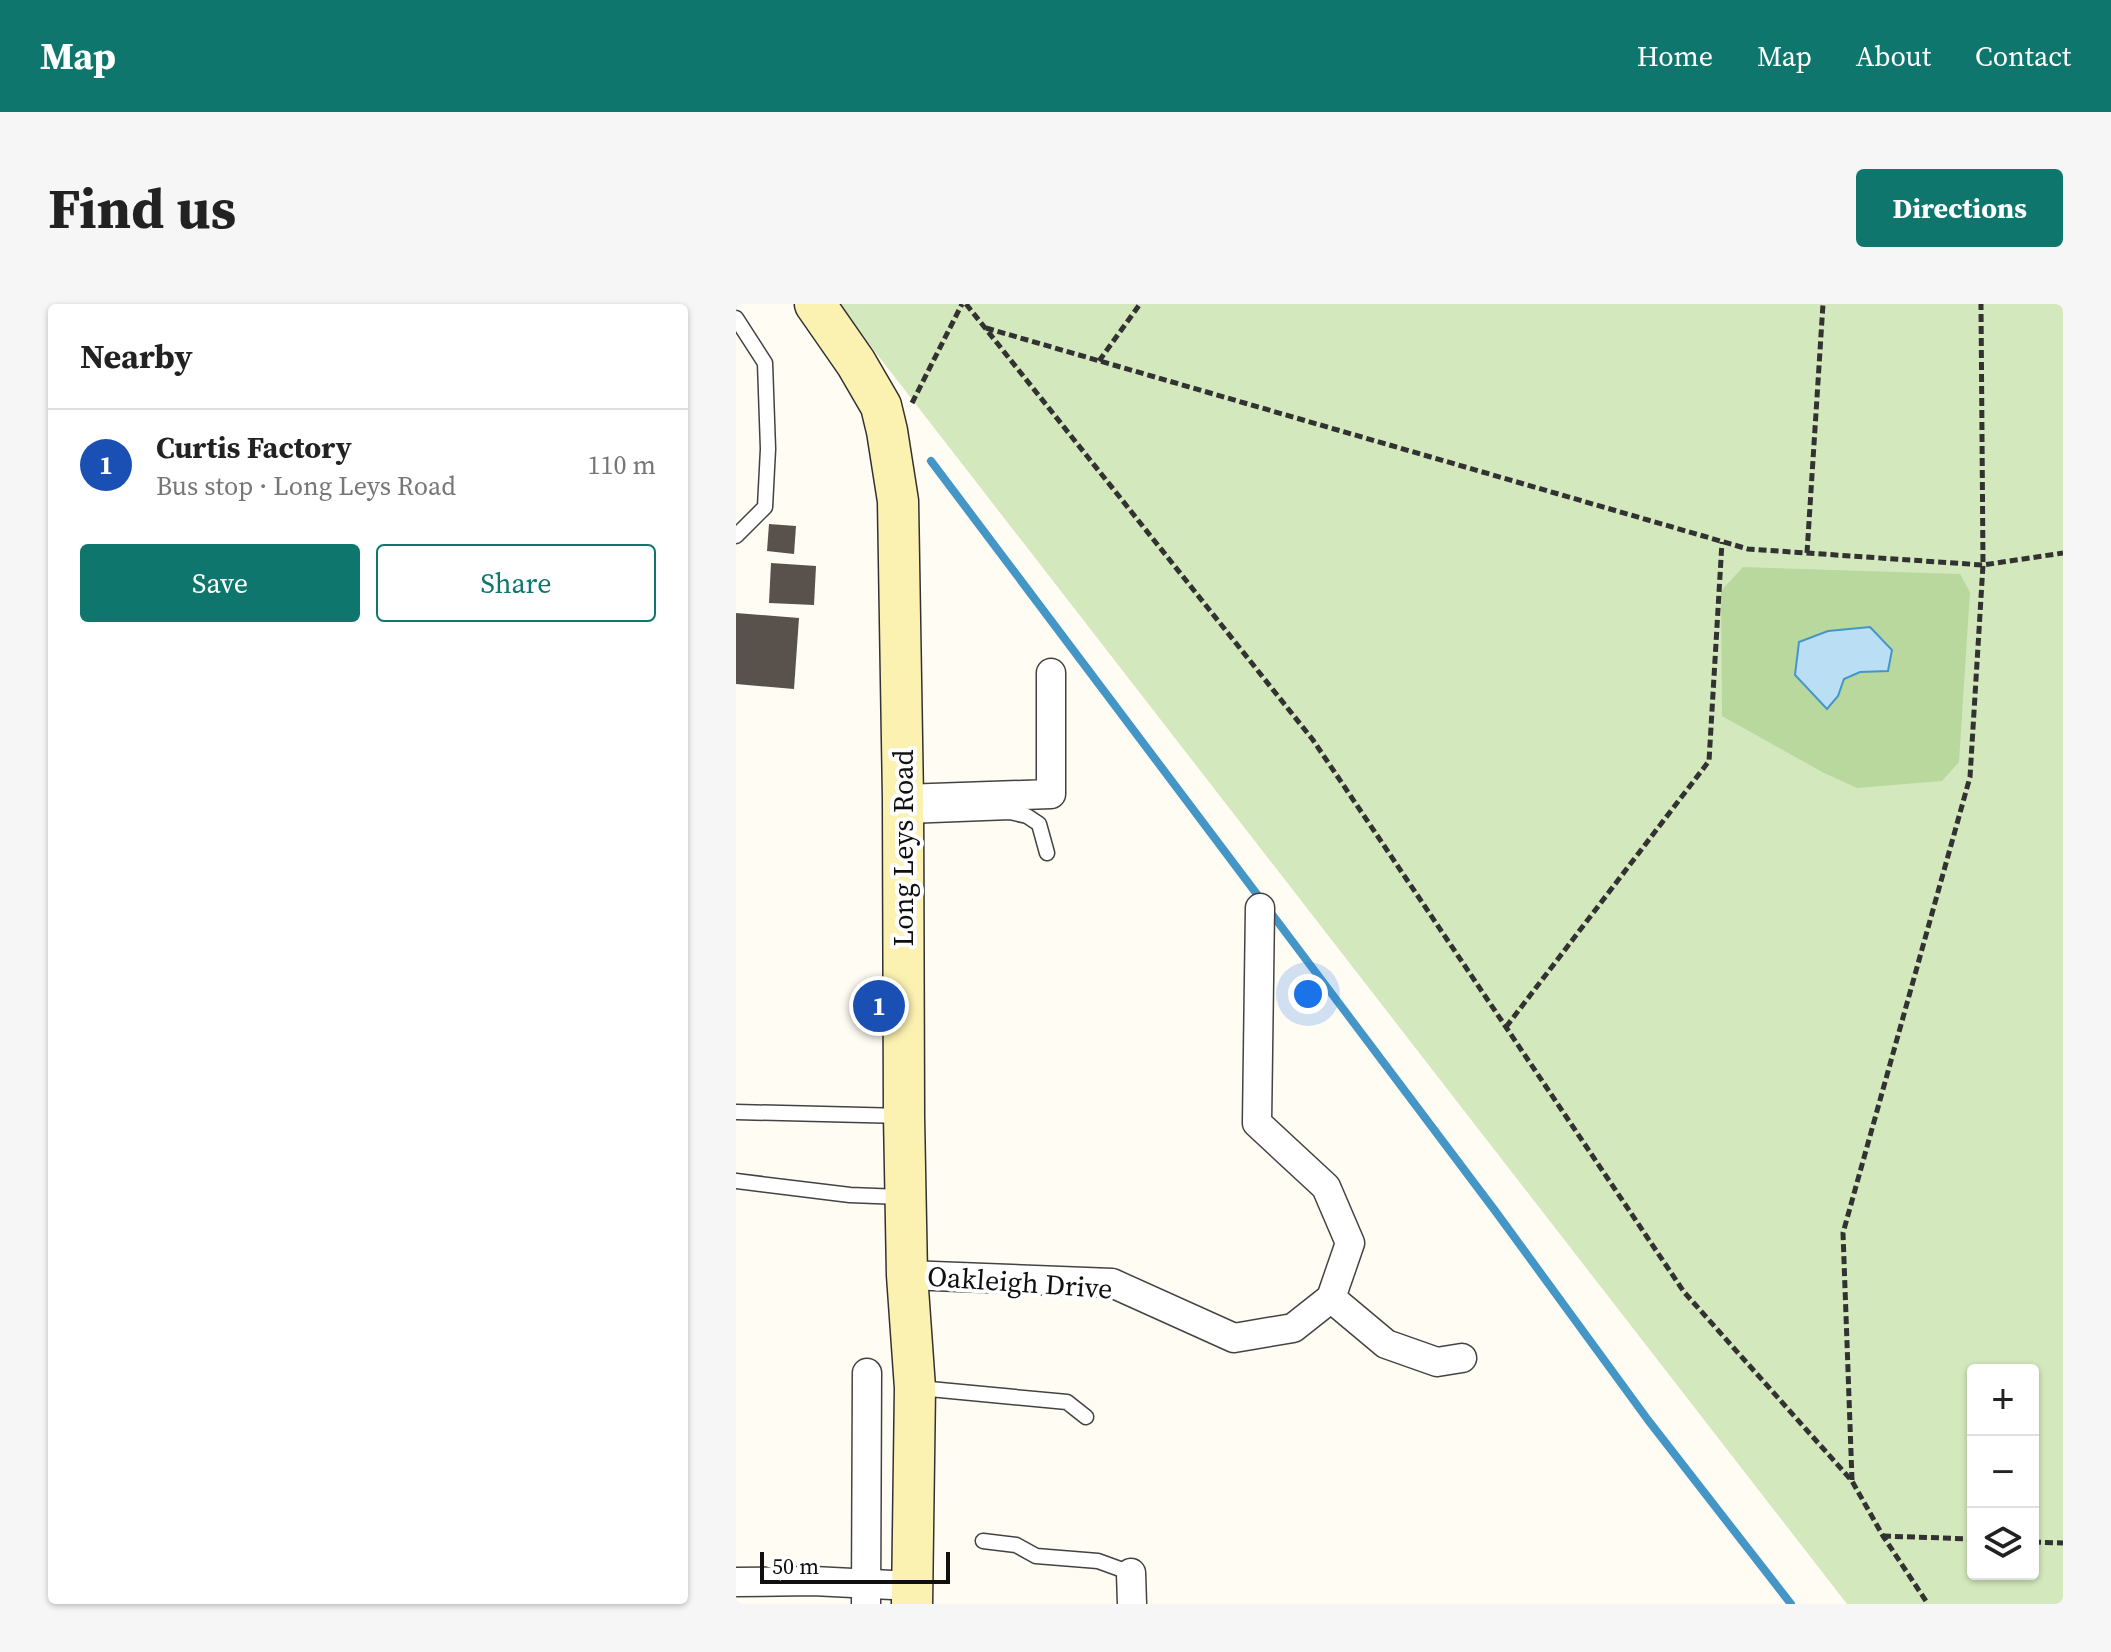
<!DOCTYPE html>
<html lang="en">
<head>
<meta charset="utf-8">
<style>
  body { margin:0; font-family:"Source Serif 4",serif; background:#f6f6f6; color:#222 }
  .controls { position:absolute; right:24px; bottom:24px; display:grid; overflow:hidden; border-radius:8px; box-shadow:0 2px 6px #0004 }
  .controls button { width:72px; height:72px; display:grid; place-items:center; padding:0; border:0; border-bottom:2px solid #e0e0e0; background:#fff; color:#222; font:40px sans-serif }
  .scale { position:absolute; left:24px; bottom:20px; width:190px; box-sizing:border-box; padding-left:8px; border:4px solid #101010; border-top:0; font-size:22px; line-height:28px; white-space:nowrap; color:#101010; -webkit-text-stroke:6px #fff; paint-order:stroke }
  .you { position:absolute; left:572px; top:690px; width:28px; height:28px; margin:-20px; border:6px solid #fff; border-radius:50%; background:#1a73e8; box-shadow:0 0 0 12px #1a73e833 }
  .badge { display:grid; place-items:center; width:52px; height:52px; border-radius:50%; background:#0f766e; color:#fff; font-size:26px; font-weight:700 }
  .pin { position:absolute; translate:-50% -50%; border:4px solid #fff; box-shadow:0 2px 8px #0006 }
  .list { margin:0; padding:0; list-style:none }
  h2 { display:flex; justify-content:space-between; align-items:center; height:104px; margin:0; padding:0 32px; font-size:34px }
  h2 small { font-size:26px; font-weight:400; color:#767676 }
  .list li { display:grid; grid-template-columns:52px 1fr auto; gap:24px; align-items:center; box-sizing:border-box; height:112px; padding:0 32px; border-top:2px solid #e0e0e0 }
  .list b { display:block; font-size:30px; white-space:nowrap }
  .list p { margin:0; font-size:26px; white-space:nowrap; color:#767676 }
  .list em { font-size:26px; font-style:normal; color:#767676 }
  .actions { display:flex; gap:16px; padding:24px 32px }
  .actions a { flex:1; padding:18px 0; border:2px solid #0f766e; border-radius:8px; text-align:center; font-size:28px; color:#0f766e }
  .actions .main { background:#0f766e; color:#fff }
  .icon { flex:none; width:44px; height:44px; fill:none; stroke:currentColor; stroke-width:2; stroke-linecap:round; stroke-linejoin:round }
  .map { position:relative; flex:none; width:1327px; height:1300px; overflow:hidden; border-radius:8px }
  header { display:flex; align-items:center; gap:48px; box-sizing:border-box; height:112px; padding:0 40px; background:#0f766e; color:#fff }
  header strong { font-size:38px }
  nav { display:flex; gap:44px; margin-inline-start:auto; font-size:28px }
  .intro { display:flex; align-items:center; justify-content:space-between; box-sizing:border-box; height:192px; padding:0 48px }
  h1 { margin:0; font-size:56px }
  .button { padding:20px 36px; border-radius:8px; background:#0f766e; color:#fff; font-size:28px; font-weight:700 }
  main { display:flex; gap:48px; padding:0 48px }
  aside { flex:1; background:#fff; border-radius:8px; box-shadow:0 2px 6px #0004 }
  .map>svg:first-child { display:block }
  .green { fill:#d4e8bd; fill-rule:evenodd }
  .forest { fill:#b9d89d }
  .water { fill:#badff4; stroke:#4496c7; stroke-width:2 }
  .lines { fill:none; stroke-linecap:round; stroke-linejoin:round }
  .stream { stroke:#4496c7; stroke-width:8 }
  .building { fill:#58514c }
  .lane-casing { stroke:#434343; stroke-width:17 }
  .street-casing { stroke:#434343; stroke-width:31 }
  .secondary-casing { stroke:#323232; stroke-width:43 }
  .path { stroke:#323232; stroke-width:5; stroke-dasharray:8 4; stroke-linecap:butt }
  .lane { stroke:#fff; stroke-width:14 }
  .street { stroke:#fff; stroke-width:28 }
  .secondary { stroke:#fbf1b1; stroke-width:40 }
  .labels { text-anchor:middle; stroke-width:8; stroke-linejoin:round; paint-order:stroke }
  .street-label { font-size:28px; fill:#101010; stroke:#fff }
</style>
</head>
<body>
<header>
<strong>Map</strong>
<nav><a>Home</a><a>Map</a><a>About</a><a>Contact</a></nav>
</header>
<div class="intro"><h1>Find us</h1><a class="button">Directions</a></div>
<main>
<aside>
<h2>Nearby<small></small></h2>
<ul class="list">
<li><span class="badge" style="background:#1a4fb4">1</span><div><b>Curtis Factory</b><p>Bus stop · Long Leys Road</p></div><em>110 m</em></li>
</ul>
<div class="actions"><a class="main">Save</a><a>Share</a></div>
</aside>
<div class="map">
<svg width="1327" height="1300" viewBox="0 0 1327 1300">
  <rect width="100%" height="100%" fill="#fefcf3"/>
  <path class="green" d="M102,0H1327V1300H1111ZM1237,1066H1297V1270H1237Z"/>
  <path class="forest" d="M1007,263L1224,270L1234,288L1223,458L1206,477L1121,484L1088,469L986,412L985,287Z"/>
  <path class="water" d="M1134,323L1156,346L1152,367L1124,368L1108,375L1102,392L1091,405L1059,371L1063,338L1092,327Z"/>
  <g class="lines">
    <path class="stream" d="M195,157L760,908L912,1116L1055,1300"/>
  </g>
  <g class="building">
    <path d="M33,220L60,222L58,250L31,247Z"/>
    <path d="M35,259L80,262L78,301L33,299Z"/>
    <path d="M0,309L63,314L58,385L0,380Z"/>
  </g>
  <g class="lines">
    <g class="lane-casing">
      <g id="lane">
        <path d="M0,14L29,59L32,145L29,203L0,232"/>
        <path d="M171,512L274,508L291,512L303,520L311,549"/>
        <path d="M0,808L168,812"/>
        <path d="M0,877L114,891L165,893"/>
        <path d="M183,1084L331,1098L350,1113"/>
        <path d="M247,1237L280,1241L300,1252L362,1257L395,1269"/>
      </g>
    </g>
    <g class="street-casing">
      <g id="street">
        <path d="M167,495L315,490V369"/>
        <path d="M171,971L376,979L498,1034L557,1024L595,994L614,939L590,883L521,819L524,604"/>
        <path d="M595,994L650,1040L701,1058L726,1054"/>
        <path d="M395,1269L396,1300"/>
        <path d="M0,1278L77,1277L176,1282"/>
        <path d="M130,1300L131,1069"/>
      </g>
    </g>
    <g class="secondary-casing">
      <path id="secondary" d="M79,0L120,59L145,102L151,127L162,197L167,495L168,812L171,971L179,1084L176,1300"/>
    </g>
    <g class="path">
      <path d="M230,0L577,436L948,988L1116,1177L1147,1232L1192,1300"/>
      <path d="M250,24L1012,245L1247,261L1327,249"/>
      <path d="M363,57L404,0"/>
      <path d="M176,99L226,0"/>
      <path d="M1071,249L1087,0"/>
      <path d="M770,723L973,457L986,238"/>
      <path d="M1116,1176L1107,929L1234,473L1247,261L1245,0"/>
      <path d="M1147,1232L1237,1235"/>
      <path d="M1297,1238L1327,1239"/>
    </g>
    <use href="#lane" class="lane"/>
    <use href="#street" class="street"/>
    <use href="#secondary" class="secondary"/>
  </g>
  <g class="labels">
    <g class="street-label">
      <text transform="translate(167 544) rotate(-90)" y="10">Long Leys Road</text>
      <text transform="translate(284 978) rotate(4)" y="10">Oakleigh Drive</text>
    </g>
  </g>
</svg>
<div class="controls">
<button>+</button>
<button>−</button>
<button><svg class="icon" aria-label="layers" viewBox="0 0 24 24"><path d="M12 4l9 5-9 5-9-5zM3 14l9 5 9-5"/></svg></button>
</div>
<div class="scale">50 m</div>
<div class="you"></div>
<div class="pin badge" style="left:143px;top:702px;background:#1a4fb4">1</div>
</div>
</main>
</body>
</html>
